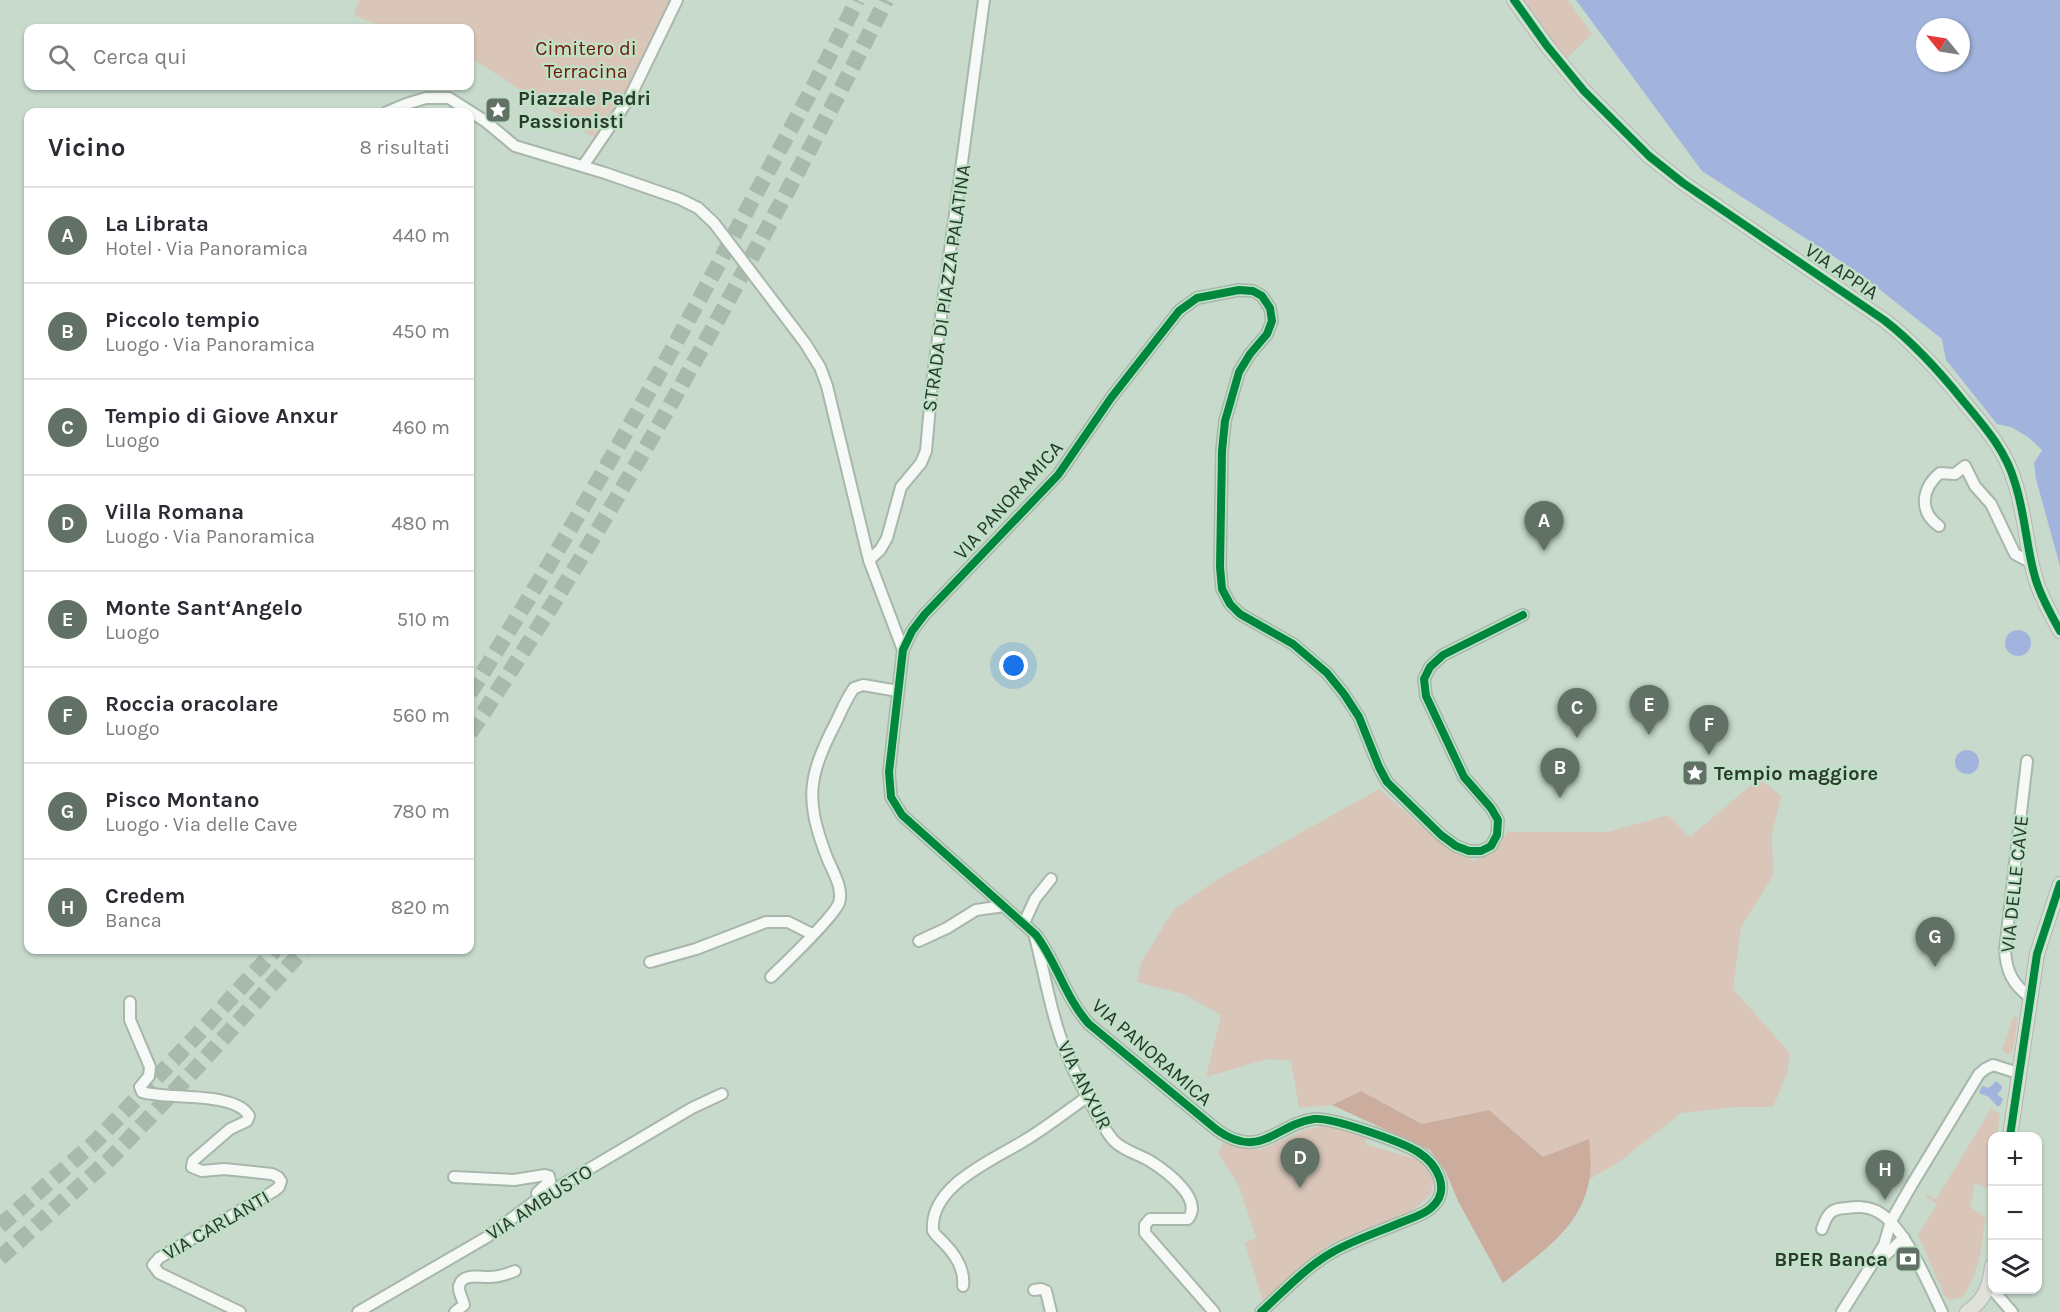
<!DOCTYPE html>
<html lang="it">
<head>
<meta charset="utf-8">
<style>
  body { margin:0; font-family:Karla,sans-serif; background:#f2f2f3; color:#2b2b33 }
  .controls { position:absolute; right:18px; bottom:18px; display:grid; overflow:hidden; border-radius:12px; box-shadow:0 2px 4px #0004 }
  .controls button { width:54px; height:54px; display:grid; place-items:center; padding:0; border:0; border-bottom:2px solid #e1e1e2; background:#fff; color:#2b2b33; font:30px sans-serif }
  .compass { position:absolute; left:1916px; top:18px; width:54px; height:54px; border-radius:50%; background:#fff; box-shadow:0 2px 4px #0004; rotate:300deg }
  .you { position:absolute; left:1014px; top:666px; width:21px; height:21px; margin:-15px; border:4px solid #fff; border-radius:50%; background:#1a73e8; box-shadow:0 0 0 9px #1a73e833 }
  .badge { display:grid; place-items:center; width:39px; height:39px; border-radius:50%; background:#617165; color:#fff; font-size:20px; font-weight:700 }
  .pin { position:absolute; translate:-50% -50px; filter:drop-shadow(0 2px 3px #0008) }
  .pin::after { content:''; position:absolute; top:32px; width:21px; height:18px; background:inherit; clip-path:polygon(0 0,100% 0,50% 100%) }
  .list { margin:0; padding:0; list-style:none }
  h2 { display:flex; justify-content:space-between; align-items:center; height:78px; margin:0; padding:0 24px; font-size:26px }
  h2 small { font-size:20px; font-weight:400; color:#7c7c81 }
  .list li { display:grid; grid-template-columns:39px 1fr auto; gap:18px; align-items:center; box-sizing:border-box; height:96px; padding:0 24px; border-top:2px solid #e1e1e2 }
  .list b { display:block; font-size:22px; white-space:nowrap }
  .list p { margin:0; font-size:20px; white-space:nowrap; color:#7c7c81 }
  .list em { font-size:20px; font-style:normal; color:#7c7c81 }
  .icon { flex:none; width:33px; height:33px; fill:none; stroke:currentColor; stroke-width:2; stroke-linecap:round; stroke-linejoin:round }
  .map { position:relative; flex:none; width:2060px; height:1312px; overflow:hidden }
  .search { position:absolute; background:#fff; box-shadow:0 2px 4px #0004; left:24px; top:24px; width:450px; height:66px; display:flex; align-items:center; gap:15px; box-sizing:border-box; padding:0 21px; border-radius:12px; color:#7c7c81; font-size:22px }
  .panel { position:absolute; background:#fff; box-shadow:0 2px 4px #0004; left:24px; top:108px; width:450px; height:846px; border-radius:12px }
  .map>svg:first-child { display:block }
  .green { fill:#d9c6b9 }
  .forest { fill:#ccac9d }
  .water { fill:#a2b4dd; fill-rule:evenodd }
  .lines { fill:none; stroke-linecap:round; stroke-linejoin:round }
  .highway-tunnel { stroke:#a8baac; stroke-width:16; stroke-dasharray:16 8; stroke-linecap:butt }
  .minor-casing { stroke:#a7b7ab; stroke-width:14 }
  .major-casing { stroke:#aeb7b0; stroke-width:16 }
  .minor { stroke:#f7f9f7; stroke-width:10 }
  .major { stroke:#dfe0d9; stroke-width:14 }
  .cycleway-casing { stroke:#bfe2c6; stroke-width:11 }
  .cycleway { stroke:#00873e; stroke-width:8 }
  .labels { text-anchor:middle; stroke-width:4.5; stroke-linejoin:round; paint-order:stroke }
  .park-label { font-size:20px; fill:#711709; stroke:#bfe2c6 }
  .poi-label { font-size:20px; font-weight:bold; fill:#2a382e; stroke:#bfe2c6; text-anchor:start }
  .street-label { font-size:20px; fill:#2a382e; stroke:#bfe2c6 }
</style>
</head>
<body>
<div class="map">
<svg width="2060" height="1312" viewBox="0 0 2060 1312">
  <rect width="100%" height="100%" fill="#c7dacb"/>
  <g class="green">
    <path d="M359,0H679L602,143L470,57V28H387L354,15Z"/>
    <path d="M1521,0H1568L1592,34L1566,59L1544,33Z"/>
    <path d="M1759,778L1781,796L1772,834L1773,876L1741,927L1733,989L1789,1052L1788,1071L1773,1107H1734L1681,1113L1619,1162L1590,1179L1589,1139L1543,1157L1489,1110L1422,1124L1361,1091L1332,1105L1299,1108L1291,1061L1267,1059L1206,1077L1221,1015L1183,994L1137,982L1141,963L1174,909L1220,878L1379,789L1447,848L1473,861L1492,853L1508,832H1608L1668,815L1690,837Z"/>
    <path d="M2014,1016L2018,1018L2013,1051L2007,1055L2002,1049Z"/>
    <path d="M1991,1109L2000,1114L1997,1136H1992V1167L1990,1187L1986,1189L1977,1183L1975,1184L1970,1207L1985,1217C1981,1253 1981,1265 1963,1297L1951,1300L1945,1297L1918,1235L1937,1204L1926,1197L1927,1195L1936,1199Z"/>
    <path d="M1326,1125L1365,1136L1367,1145L1423,1161L1435,1177L1430,1195L1413,1210L1328,1245L1263,1302L1245,1243L1256,1238L1239,1186L1218,1153L1224,1142L1236,1147L1260,1150L1305,1130Z"/>
  </g>
  <path class="forest" d="M1361,1091L1422,1124L1489,1110L1543,1157L1589,1139C1590,1153 1592,1168 1589,1181C1581,1228 1538,1255 1503,1283L1458,1201L1445,1170L1430,1150L1332,1105Z"/>
  <g class="water">
    <path d="M1576,0H2060V566L2036,479L2034,463L2042,450L2028,437L2011,427L1997,424L1946,360L1942,339L1859,273L1702,171ZM1925,27H1961V63H1925Z"/>
    <circle cx="2018" cy="643" r="13"/>
    <circle cx="1967" cy="762" r="12"/>
    <path d="M1996,1081L2002,1086L2001,1090L1997,1094L2003,1099L2000,1106H1997L1989,1097L1979,1093L1982,1086L1989,1088Z"/>
  </g>
  <g class="lines">
    <g class="highway-tunnel">
      <path d="M470,693C572,532 665,366 754,197C789,132 825,67 857,0"/>
      <path d="M470,733C569,585 658,430 743,273C792,183 841,92 886,0"/>
      <path d="M0,1226L97,1140L200,1032L275,950"/>
      <path d="M0,1258L111,1158L199,1065L303,950"/>
    </g>
    <g class="minor-casing">
      <g id="minor">
        <path d="M387,112L406,104L426,98H449L485,121L515,146L605,173L680,199L698,208L714,223L805,343L820,367L827,386L869,560L903,650"/>
        <path d="M583,166L630,97L677,0"/>
        <path d="M1939,526C1918,511 1922,488 1940,473L1955,474L1965,466L1975,486L1991,504L2015,554L2032,563"/>
        <path d="M869,560L880,550L887,538L901,487L921,463L926,451L932,383L984,0"/>
        <path d="M2027,761L2005,950C2006,971 2013,985 2030,997"/>
        <path d="M1024,923L1035,899L1051,879"/>
        <path d="M1035,937C1045,975 1051,1015 1066,1052C1072,1069 1081,1085 1090,1102C1097,1115 1104,1130 1114,1141C1124,1151 1138,1154 1150,1161C1166,1171 1204,1199 1188,1219H1150L1145,1225V1233L1214,1312"/>
        <path d="M919,941L947,928L976,910L1004,906"/>
        <path d="M650,962L696,949L766,922H788L812,934"/>
        <path d="M771,977C785,963 833,918 839,903C844,887 831,869 826,855C805,799 808,777 835,724C841,712 846,699 854,688L863,685L898,691"/>
        <path d="M130,1002V1020L150,1067L149,1076L140,1087L142,1092C167,1100 236,1091 249,1116L247,1121L230,1129L193,1161L192,1167L202,1171L224,1169L272,1174L278,1177L281,1181L279,1187L274,1191L159,1258L153,1265L159,1273L240,1312"/>
        <path d="M454,1177L514,1180L545,1175L549,1176L550,1181L537,1193"/>
        <path d="M1822,1229C1827,1214 1831,1208 1847,1208C1856,1207 1865,1206 1874,1210C1903,1221 1928,1284 1942,1312"/>
        <path d="M1880,1260L1904,1238"/>
        <path d="M963,1286C965,1269 955,1254 943,1242C939,1238 936,1236 933,1231C929,1185 994,1160 1027,1139C1048,1126 1067,1111 1087,1097"/>
        <path d="M1034,1290L1041,1289L1046,1291L1051,1312"/>
        <path d="M1993,1290L2012,1312"/>
        <path d="M358,1312L487,1237L535,1201L692,1108L722,1094"/>
        <path d="M455,1312L464,1305C463,1299 458,1292 459,1286C463,1272 480,1278 490,1277C498,1277 507,1274 515,1271"/>
        <path d="M1261,1312C1283,1292 1305,1268 1331,1253C1353,1240 1379,1232 1402,1222C1412,1218 1423,1215 1431,1208C1452,1190 1437,1164 1418,1152C1402,1142 1332,1117 1314,1119C1276,1124 1261,1161 1217,1130L1089,1024C1066,999 1057,963 1036,935L902,815L891,797L889,772L903,650L912,631L925,614L1058,475L1111,398L1179,311L1197,298L1239,290L1253,291L1262,296L1270,308L1272,321L1267,334L1250,354L1239,372L1225,421L1222,451L1220,567L1222,589L1230,604L1240,614L1293,644L1327,673L1344,694L1359,717L1379,767L1387,782L1441,835L1456,846L1469,851H1481L1491,846L1497,835L1498,820L1491,808L1464,777L1426,696L1424,679L1430,667L1443,655L1523,615"/>
        <path d="M1842,1312L1884,1245L1891,1221L1911,1186L1979,1074L1985,1069L1993,1065L2018,1073"/>
      </g>
    </g>
    <g class="major-casing">
      <g id="major">
        <path d="M1514,0L1547,46L1584,91L1649,156L1683,183L1884,320C1915,344 1940,372 1964,402C1985,427 2006,451 2015,483C2025,513 2026,546 2035,577C2040,596 2051,614 2060,631"/>
        <path d="M2010,1136L2037,954L2060,884"/>
        <path d="M1967,1312C1984,1301 1990,1286 1992,1266"/>
      </g>
    </g>
    <use href="#minor" class="minor"/>
    <use href="#major" class="major"/>
    <g class="cycleway-casing">
      <g id="cycleway">
        <path d="M1514,0L1547,46L1584,91L1649,156L1683,183L1884,320C1915,344 1940,372 1964,402C1985,427 2006,451 2015,483C2025,513 2026,546 2035,577C2040,596 2051,614 2060,631"/>
        <path d="M2010,1136L2037,954L2060,884"/>
        <path d="M1261,1312C1283,1292 1305,1268 1331,1253C1353,1240 1379,1232 1402,1222C1412,1218 1423,1215 1431,1208C1452,1190 1437,1164 1418,1152C1402,1142 1332,1117 1314,1119C1276,1124 1261,1161 1217,1130L1089,1024C1066,999 1057,963 1036,935L902,815L891,797L889,772L903,650L912,631L925,614L1058,475L1111,398L1179,311L1197,298L1239,290L1253,291L1262,296L1270,308L1272,321L1267,334L1250,354L1239,372L1225,421L1222,451L1220,567L1222,589L1230,604L1240,614L1293,644L1327,673L1344,694L1359,717L1379,767L1387,782L1441,835L1456,846L1469,851H1481L1491,846L1497,835L1498,820L1491,808L1464,777L1426,696L1424,679L1430,667L1443,655L1523,615"/>
      </g>
    </g>
    <use href="#cycleway" class="cycleway"/>
  </g>
  <defs>
    <g id="sight-square" transform="scale(1.35)"><rect x="-9" y="-9" width="18" height="18" rx="4" fill="#617165" stroke="#bfe2c6"/><path d="M0-6L1.8-2.2L6-1.7L2.9 1.2L3.7 5.4L0 3.3L-3.7 5.4L-2.9 1.2L-6-1.7L-1.8-2.2Z" fill="#fff"/></g>
    <g id="bank-square" transform="scale(1.35)"><rect x="-9" y="-9" width="18" height="18" rx="4" fill="#617165" stroke="#bfe2c6"/><path d="M-6-4H6V4H-6ZM0-2.3a2.3 2.3 0 1 0 0 4.6a2.3 2.3 0 1 0 0-4.6Z" fill="#fff"/></g>
  </defs>
  <g fill-rule="evenodd">
    <use href="#sight-square" x="498" y="110"/>
    <use href="#sight-square" x="1695" y="773"/>
    <use href="#bank-square" x="1908" y="1259"/>
  </g>
  <g class="labels">
    <g class="park-label">
      <text x="586" y="55">Cimitero di<tspan x="586" dy="23">Terracina</tspan></text>
    </g>
    <g class="poi-label">
      <text x="518" y="105">Piazzale Padri<tspan x="518" dy="23">Passionisti</tspan></text>
      <text x="1714" y="780">Tempio maggiore</text>
      <text x="1888" y="1266" text-anchor="end">BPER Banca</text>
    </g>
    <g class="street-label">
      <text transform="translate(1842 271) rotate(34)" y="7">VIA APPIA</text>
      <text transform="translate(946 288) rotate(-82)" y="7">STRADA DI PIAZZA PALATINA</text>
      <text transform="translate(1008 500) rotate(-48)" y="7">VIA PANORAMICA</text>
      <text transform="translate(2014 884) rotate(-84)" y="7">VIA DELLE CAVE</text>
      <text transform="translate(1152 1052) rotate(41)" y="7">VIA PANORAMICA</text>
      <text transform="translate(1085 1085) rotate(63)" y="7">VIA ANXUR</text>
      <text transform="translate(539 1202) rotate(-33)" y="7">VIA AMBUSTO</text>
      <text transform="translate(216 1225) rotate(-30)" y="7">VIA CARLANTI</text>
    </g>
  </g>
</svg>
<div class="controls">
<button>+</button>
<button>−</button>
<button><svg class="icon" aria-label="layers" viewBox="0 0 24 24"><path d="M12 4l9 5-9 5-9-5zM3 14l9 5 9-5"/></svg></button>
</div>
<svg class="compass" viewBox="-18 -18 36 36"><path d="M0-13l5 13h-10z" fill="#e53935"/><path d="M0 13l5-13h-10z" fill="#7c7c81"/></svg>
<div class="you"></div>
<div class="pin badge" style="left:1544px;top:551px">A</div>
<div class="pin badge" style="left:1560px;top:798px">B</div>
<div class="pin badge" style="left:1577px;top:738px">C</div>
<div class="pin badge" style="left:1300px;top:1188px">D</div>
<div class="pin badge" style="left:1649px;top:735px">E</div>
<div class="pin badge" style="left:1709px;top:755px">F</div>
<div class="pin badge" style="left:1935px;top:967px">G</div>
<div class="pin badge" style="left:1885px;top:1200px">H</div>
<div class="search"><svg class="icon" aria-label="search" viewBox="0 0 24 24"><circle cx="10" cy="10" r="6"/><path d="M15 15l6 6"/></svg>Cerca qui</div>
<section class="panel">
<h2>Vicino<small>8 risultati</small></h2>
<ul class="list">
<li><span class="badge">A</span><div><b>La Librata</b><p>Hotel · Via Panoramica</p></div><em>440 m</em></li>
<li><span class="badge">B</span><div><b>Piccolo tempio</b><p>Luogo · Via Panoramica</p></div><em>450 m</em></li>
<li><span class="badge">C</span><div><b>Tempio di Giove Anxur</b><p>Luogo</p></div><em>460 m</em></li>
<li><span class="badge">D</span><div><b>Villa Romana</b><p>Luogo · Via Panoramica</p></div><em>480 m</em></li>
<li><span class="badge">E</span><div><b>Monte Sant‘Angelo</b><p>Luogo</p></div><em>510 m</em></li>
<li><span class="badge">F</span><div><b>Roccia oracolare</b><p>Luogo</p></div><em>560 m</em></li>
<li><span class="badge">G</span><div><b>Pisco Montano</b><p>Luogo · Via delle Cave</p></div><em>780 m</em></li>
<li><span class="badge">H</span><div><b>Credem</b><p>Banca</p></div><em>820 m</em></li>
</ul>
</section>
</div>
</body>
</html>
